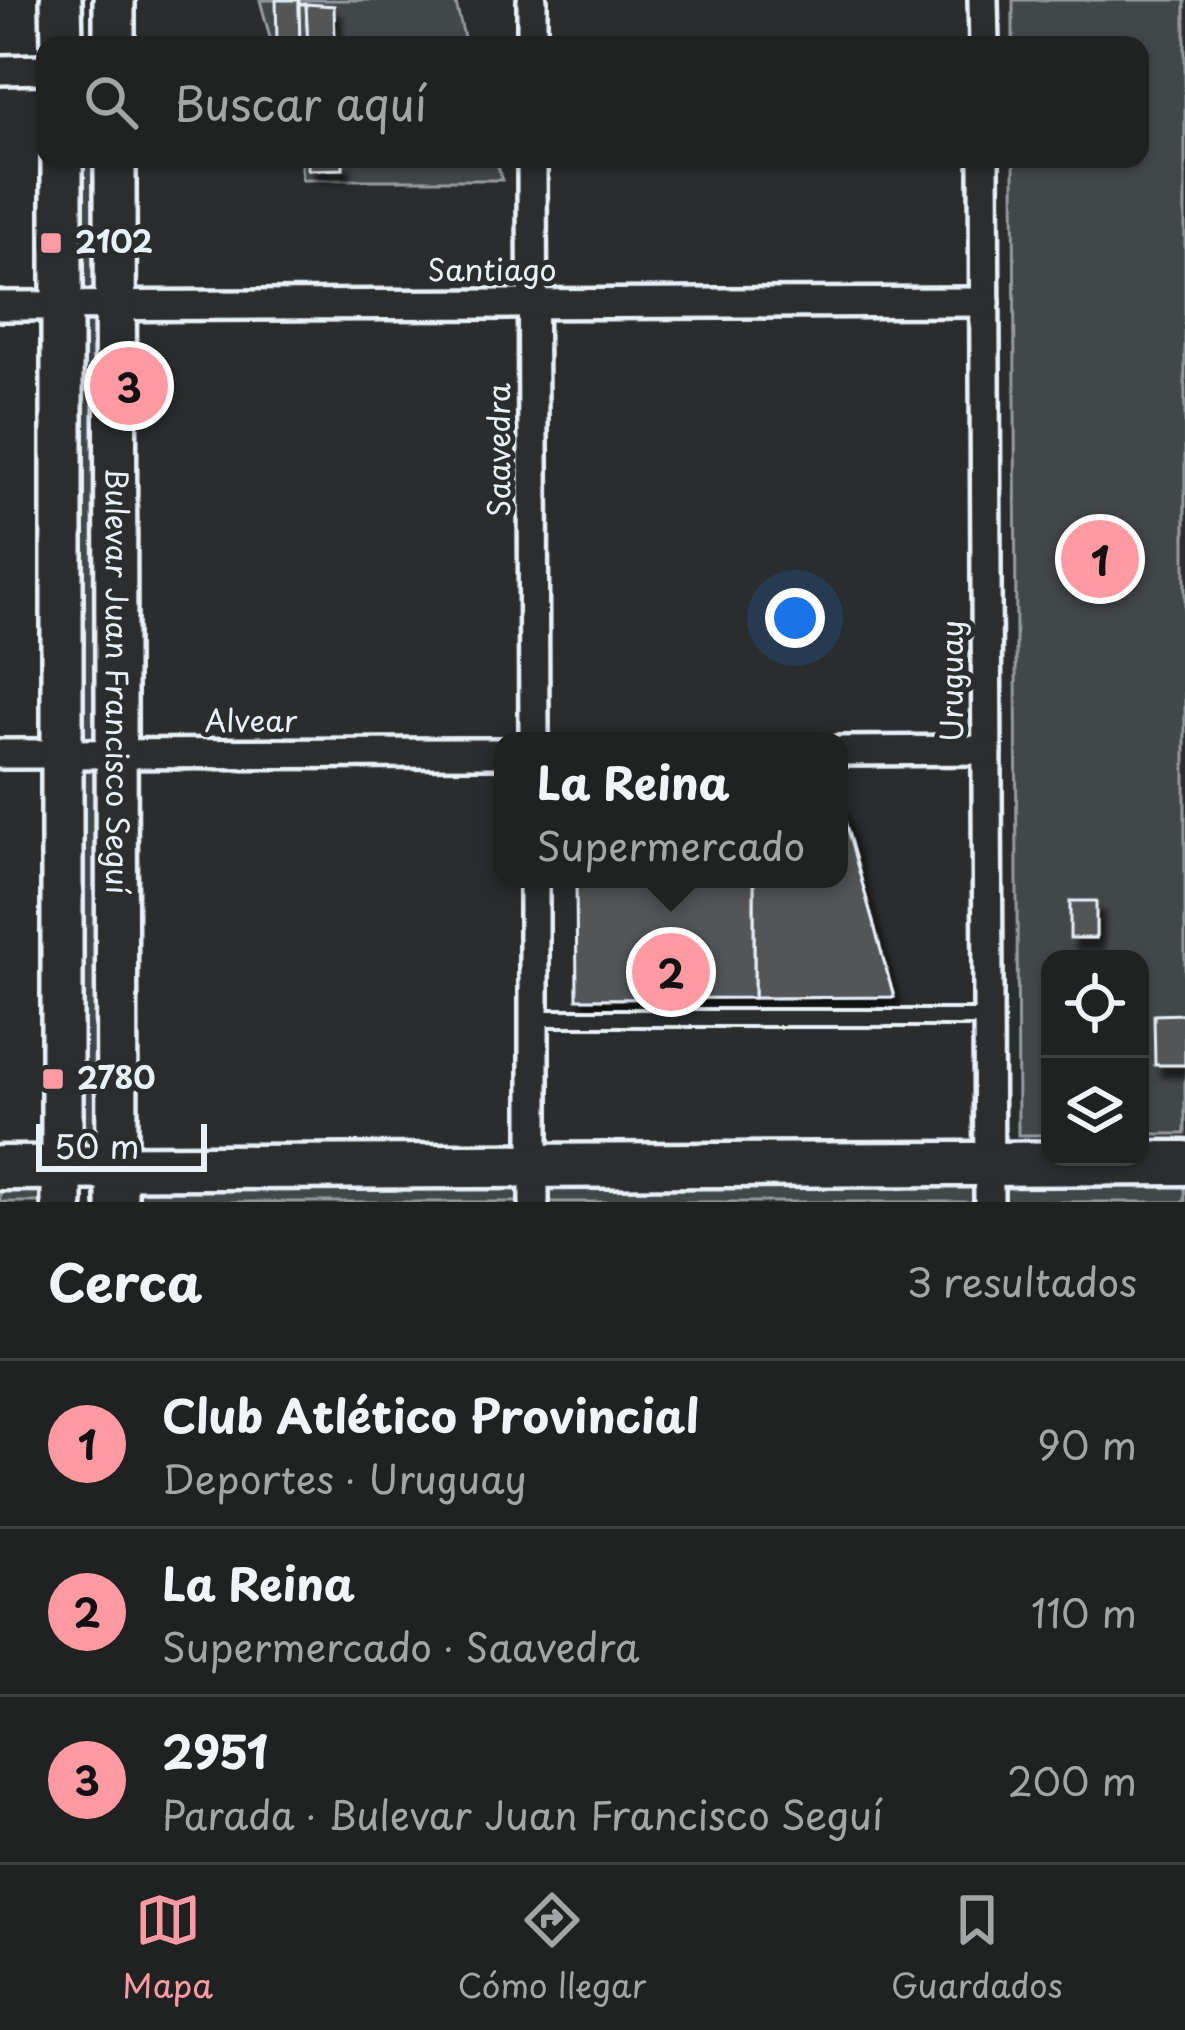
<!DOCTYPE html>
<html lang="es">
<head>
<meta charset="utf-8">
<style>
  body { margin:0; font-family:"Playpen Sans",sans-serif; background:#2d2f2f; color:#f1f3f6 }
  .controls { position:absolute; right:36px; bottom:36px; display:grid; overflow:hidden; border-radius:24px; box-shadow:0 3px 9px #0004 }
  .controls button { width:108px; height:108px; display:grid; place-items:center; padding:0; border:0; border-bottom:3px solid #3d3f40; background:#202222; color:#f1f3f6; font:60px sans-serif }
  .scale { position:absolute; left:36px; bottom:30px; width:171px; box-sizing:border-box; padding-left:12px; border:6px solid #e8f1f8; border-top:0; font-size:33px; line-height:42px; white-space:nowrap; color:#e8f1f8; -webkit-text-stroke:9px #2a2d2e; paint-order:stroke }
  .you { position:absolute; left:795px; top:618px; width:42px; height:42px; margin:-30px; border:9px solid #fff; border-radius:50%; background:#1a73e8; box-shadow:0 0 0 18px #1a73e833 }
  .badge { display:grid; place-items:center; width:78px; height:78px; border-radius:50%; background:#ff9aa2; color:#111; font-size:39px; font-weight:700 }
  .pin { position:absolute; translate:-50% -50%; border:6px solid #fff; box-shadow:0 3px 12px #0006 }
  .popup { position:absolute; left:494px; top:732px; width:354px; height:156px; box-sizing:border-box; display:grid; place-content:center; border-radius:24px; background:#202222; filter:drop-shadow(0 3px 9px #0005); font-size:39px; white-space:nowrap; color:#a2a4a5 }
  .popup b { font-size:45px; color:#f1f3f6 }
  .popup::after { content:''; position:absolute; left:50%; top:100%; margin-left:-24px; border:24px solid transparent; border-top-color:#202222 }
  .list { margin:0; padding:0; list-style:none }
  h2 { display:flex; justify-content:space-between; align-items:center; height:156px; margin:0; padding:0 48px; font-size:51px }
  h2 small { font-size:39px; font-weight:400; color:#a2a4a5 }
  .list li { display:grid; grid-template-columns:78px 1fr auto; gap:36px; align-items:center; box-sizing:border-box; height:168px; padding:0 48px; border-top:3px solid #3d3f40 }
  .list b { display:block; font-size:45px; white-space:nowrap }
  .list p { margin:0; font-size:39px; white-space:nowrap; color:#a2a4a5 }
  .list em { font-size:39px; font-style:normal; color:#a2a4a5 }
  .icon { flex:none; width:66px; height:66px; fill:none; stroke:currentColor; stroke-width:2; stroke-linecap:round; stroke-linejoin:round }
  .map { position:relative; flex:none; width:1185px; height:1202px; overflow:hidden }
  .search { position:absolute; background:#202222; box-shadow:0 3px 9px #0004; left:36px; right:36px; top:36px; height:132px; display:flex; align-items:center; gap:30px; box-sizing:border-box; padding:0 42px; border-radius:24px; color:#a2a4a5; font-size:45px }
  .sheet { height:660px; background:#202222 }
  nav { display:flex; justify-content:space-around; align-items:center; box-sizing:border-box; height:168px; border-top:3px solid #3d3f40; background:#202222; font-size:33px; color:#a2a4a5 }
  nav a { display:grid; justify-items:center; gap:6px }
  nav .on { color:#ff9aa2 }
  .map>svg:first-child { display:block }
  .green { fill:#424648; stroke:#959ca0; stroke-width:3 }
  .building { fill:#535759; stroke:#e8f1f8; stroke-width:3; filter:url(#shadow) }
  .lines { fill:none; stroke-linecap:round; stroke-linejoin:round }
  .lane-casing { stroke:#e8f1f8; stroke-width:22 }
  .street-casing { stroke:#e8f1f8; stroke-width:36 }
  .secondary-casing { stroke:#e8f1f8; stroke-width:48 }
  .primary-casing { stroke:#e8f1f8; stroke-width:51 }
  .lane { stroke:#2a2d2e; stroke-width:14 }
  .street { stroke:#2a2d2e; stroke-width:27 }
  .secondary { stroke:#2a2d2e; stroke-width:39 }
  .primary { stroke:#2a2d2e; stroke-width:42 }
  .poi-dot { fill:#ff9aa2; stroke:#2a2d2e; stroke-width:4.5 }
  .labels { text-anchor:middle; stroke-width:10; stroke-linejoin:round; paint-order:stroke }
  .poi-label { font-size:30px; font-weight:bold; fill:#e8f1f8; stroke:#2a2d2e; text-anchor:start }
  .street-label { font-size:30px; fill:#e8f1f8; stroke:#2a2d2e }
</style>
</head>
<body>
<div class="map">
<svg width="1185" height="1202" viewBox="0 0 1185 1202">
  <defs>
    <filter id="shadow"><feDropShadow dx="7" dy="11" stdDeviation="3" flood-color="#0009"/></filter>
  </defs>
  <rect width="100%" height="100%" fill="#2a2d2e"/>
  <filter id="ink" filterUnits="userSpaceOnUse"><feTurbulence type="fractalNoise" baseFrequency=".00833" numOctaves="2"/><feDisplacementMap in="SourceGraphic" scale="24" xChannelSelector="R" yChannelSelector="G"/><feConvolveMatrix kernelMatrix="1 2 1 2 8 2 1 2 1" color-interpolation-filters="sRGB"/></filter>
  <g filter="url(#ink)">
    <g class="green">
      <path d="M260,0H455L466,45H272Z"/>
      <path d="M1013,0H1185V1134H1140V959H1050V1135H1018L1014,159H1140V45H1013Z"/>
      <path d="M62,159H115L116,1167L1185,1163V1202H117L116,1168H62V1202H0V1168H61Z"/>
      <path d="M301,159H496L502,180H302Z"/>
    </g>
    <g class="building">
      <path d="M276,0H299L300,40L277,41Z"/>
      <path d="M299,4H306L308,45H300Z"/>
      <path d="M306,4L334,6L335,45H308Z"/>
      <path d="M308,159H343V169L308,170Z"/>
      <path d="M839,800L894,997L754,998V879H839Z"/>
      <path d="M576,879H754V998L577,999Z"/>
      <rect x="1070" y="901" width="26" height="37"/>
      <path d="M1185,1014V1065H1155L1154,1015Z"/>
    </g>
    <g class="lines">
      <g class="lane-casing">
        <path id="lane" d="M534,1018H988"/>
      </g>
      <g class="street-casing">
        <g id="street">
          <path d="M532,0V45"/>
          <path d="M983,0L984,45"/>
          <path d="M0,70L45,69"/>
          <path d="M532,159L534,741"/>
          <path d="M984,159L989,1202"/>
          <path d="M0,306L985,302"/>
          <path d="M839,751L987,750"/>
          <path d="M0,754L503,753"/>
          <path d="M534,879V1202"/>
        </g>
      </g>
      <g class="secondary-casing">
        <g id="secondary">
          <path d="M61,0L62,45"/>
          <path d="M114,0V45"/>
          <path id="s1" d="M115,159L117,1202"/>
          <path d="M62,1202V159"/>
        </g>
      </g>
      <g class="primary-casing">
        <path id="primary" d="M0,1168L1185,1163"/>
      </g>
      <use href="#lane" class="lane"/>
      <use href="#street" class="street"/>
      <use href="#secondary" class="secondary"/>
      <use href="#primary" class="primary"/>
    </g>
  </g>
  <g class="poi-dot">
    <rect x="39" y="231" width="24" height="24" rx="6"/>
    <rect x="41" y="1067" width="24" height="24" rx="6"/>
  </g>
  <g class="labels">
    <g class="poi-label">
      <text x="75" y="253">2102</text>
      <text x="77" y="1089">2780</text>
    </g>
    <g class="street-label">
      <text x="492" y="281">Santiago</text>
      <text transform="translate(500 450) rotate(-90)" y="10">Saavedra</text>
      <text dy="10" stroke="none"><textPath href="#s1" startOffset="522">Bulevar Juan Francisco Seguí</textPath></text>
      <text transform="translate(953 681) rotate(-90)" y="10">Uruguay</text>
      <text x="251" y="732">Alvear</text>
    </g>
  </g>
</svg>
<div class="controls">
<button><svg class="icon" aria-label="locate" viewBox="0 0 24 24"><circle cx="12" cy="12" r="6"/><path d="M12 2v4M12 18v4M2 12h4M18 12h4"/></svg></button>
<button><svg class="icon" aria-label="layers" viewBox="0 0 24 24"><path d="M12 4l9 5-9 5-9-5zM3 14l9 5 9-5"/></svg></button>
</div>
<div class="scale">50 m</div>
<div class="you"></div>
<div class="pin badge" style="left:1100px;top:559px">1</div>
<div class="pin badge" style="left:671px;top:972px">2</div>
<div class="popup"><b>La Reina</b>Supermercado</div>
<div class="pin badge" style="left:129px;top:386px">3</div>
<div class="search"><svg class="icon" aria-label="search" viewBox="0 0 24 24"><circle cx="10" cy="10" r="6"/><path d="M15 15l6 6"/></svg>Buscar aquí</div>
</div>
<section class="sheet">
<h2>Cerca<small>3 resultados</small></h2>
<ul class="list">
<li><span class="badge">1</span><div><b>Club Atlético Provincial</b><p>Deportes · Uruguay</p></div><em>90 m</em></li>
<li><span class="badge">2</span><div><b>La Reina</b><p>Supermercado · Saavedra</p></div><em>110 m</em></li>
<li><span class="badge">3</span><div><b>2951</b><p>Parada · Bulevar Juan Francisco Seguí</p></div><em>200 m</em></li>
</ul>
</section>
<nav>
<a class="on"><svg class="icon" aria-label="map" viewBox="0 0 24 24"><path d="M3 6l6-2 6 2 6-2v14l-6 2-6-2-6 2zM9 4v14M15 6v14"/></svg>Mapa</a>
<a><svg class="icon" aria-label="directions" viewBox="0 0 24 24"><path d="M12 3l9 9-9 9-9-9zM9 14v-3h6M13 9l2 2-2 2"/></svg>Cómo llegar</a>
<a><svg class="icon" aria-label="saved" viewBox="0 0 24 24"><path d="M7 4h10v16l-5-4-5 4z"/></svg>Guardados</a>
</nav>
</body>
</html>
